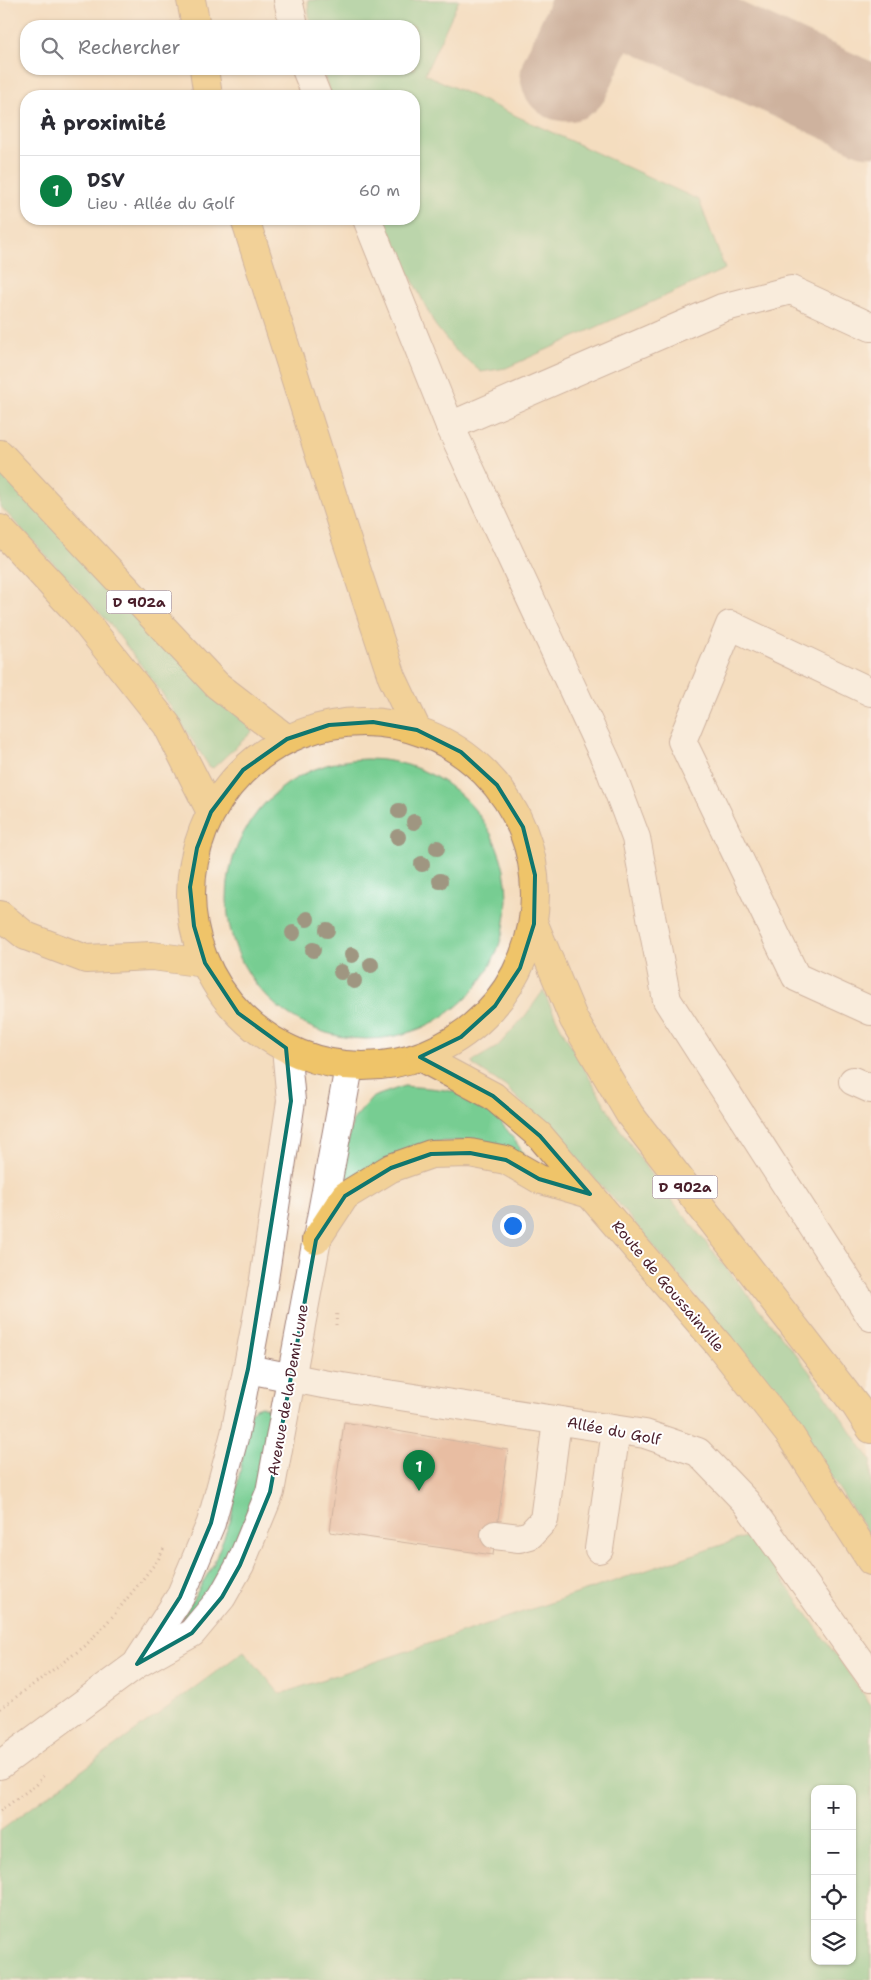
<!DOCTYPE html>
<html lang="fr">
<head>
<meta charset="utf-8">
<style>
  body { margin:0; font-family:"Shantell Sans",sans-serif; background:#f7f7f7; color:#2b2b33 }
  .controls { position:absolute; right:15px; bottom:15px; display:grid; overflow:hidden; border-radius:10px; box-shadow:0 1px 4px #0004 }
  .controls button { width:45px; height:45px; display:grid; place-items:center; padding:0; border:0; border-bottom:1px solid #e1e1e2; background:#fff; color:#2b2b33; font:25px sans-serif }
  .you { position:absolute; left:512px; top:1225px; width:18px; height:18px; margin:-12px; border:4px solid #fff; border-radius:50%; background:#1a73e8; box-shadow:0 0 0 8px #1a73e833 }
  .badge { display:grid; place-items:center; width:32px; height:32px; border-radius:50%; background:#0b8043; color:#fff; font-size:16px; font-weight:700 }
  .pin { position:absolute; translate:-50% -41px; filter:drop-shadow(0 1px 2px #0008) }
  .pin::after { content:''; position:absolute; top:26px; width:18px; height:15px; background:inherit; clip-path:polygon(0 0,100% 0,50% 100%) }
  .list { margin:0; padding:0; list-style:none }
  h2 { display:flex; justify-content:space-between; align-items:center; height:65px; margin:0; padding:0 20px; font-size:21px }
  h2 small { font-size:16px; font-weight:400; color:#7c7c81 }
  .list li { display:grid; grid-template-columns:32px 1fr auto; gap:15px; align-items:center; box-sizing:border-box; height:70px; padding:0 20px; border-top:1px solid #e1e1e2 }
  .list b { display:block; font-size:19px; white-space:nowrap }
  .list p { margin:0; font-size:16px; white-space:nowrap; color:#7c7c81 }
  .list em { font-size:16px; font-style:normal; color:#7c7c81 }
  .icon { flex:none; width:28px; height:28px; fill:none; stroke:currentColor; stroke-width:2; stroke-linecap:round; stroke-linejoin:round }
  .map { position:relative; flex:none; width:871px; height:1980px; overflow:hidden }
  .search { position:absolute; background:#fff; box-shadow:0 1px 4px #0004; left:20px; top:20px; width:400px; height:55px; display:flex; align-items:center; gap:12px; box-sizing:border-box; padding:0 18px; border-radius:20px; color:#7c7c81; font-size:19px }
  .panel { position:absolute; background:#fff; box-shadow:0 1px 4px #0004; left:20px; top:90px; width:400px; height:135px; border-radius:20px }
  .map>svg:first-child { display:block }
  .green { fill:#77cd92; stroke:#60765e; fill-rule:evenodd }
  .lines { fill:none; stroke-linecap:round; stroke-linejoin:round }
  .taxiway { stroke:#9f7e75; stroke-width:91 }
  .building { fill:#d9977e }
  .minor-casing { stroke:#9f7e75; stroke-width:30 }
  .major-casing { stroke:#9f7e75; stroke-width:30 }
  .path { stroke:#9f7e75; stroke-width:3; stroke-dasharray:1 4; stroke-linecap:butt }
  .minor { stroke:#fff; stroke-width:28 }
  .major { stroke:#efc469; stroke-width:28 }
  .tree { fill:#9f9681 }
  .marked { fill:none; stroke:#0f766e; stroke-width:4; stroke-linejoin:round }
  .labels { text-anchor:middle; stroke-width:4; stroke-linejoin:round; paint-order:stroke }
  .shield { fill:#fff; stroke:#80626b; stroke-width:1 }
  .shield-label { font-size:14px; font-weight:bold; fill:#4a1f2b }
  .street-label { font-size:15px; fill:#4a1f2b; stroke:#fff }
</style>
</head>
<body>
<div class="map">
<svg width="871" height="1980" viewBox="0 0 871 1980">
  <rect width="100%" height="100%" fill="#fff"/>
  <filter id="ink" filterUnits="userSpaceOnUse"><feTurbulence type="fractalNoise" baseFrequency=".02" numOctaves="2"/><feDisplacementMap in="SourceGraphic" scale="10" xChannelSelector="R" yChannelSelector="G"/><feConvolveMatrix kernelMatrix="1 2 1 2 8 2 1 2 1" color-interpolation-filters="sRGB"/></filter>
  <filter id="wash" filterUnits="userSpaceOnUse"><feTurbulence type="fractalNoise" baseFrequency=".0096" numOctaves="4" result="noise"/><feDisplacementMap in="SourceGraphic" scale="20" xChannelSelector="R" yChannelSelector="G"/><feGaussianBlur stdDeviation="1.12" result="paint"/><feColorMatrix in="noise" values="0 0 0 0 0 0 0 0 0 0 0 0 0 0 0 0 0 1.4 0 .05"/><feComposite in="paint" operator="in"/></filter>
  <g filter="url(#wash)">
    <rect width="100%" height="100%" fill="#f4ddbf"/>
    <g class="green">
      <path d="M308,0H459L425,74L699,200L725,269L506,368L481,372L454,349L435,325L382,219H414V96H331L322,69H414V26H310Z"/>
      <path d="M0,470L251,729L252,732L213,768L209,766L161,692L110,624L0,506Z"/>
      <circle cx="367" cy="899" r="140"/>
      <path d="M543,991L562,1030L615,1122L650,1173L809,1371L871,1460V1538L775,1391L621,1207L541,1121L505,1086L473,1065V1061L497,1047L525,1016Z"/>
      <path d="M404,1086C425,1088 450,1088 469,1097C492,1109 511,1132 524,1155L479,1140L435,1142L334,1201L353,1120L373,1097Z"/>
      <path d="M261,1406L268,1409L270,1414L258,1488L226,1570L186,1621L182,1618L213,1565L231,1519L251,1412L255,1408Z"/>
      <path d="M751,1535L871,1705V1980H0V1831L244,1651L280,1694ZM815,1789H852V1961H815Z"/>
    </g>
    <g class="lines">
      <g class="taxiway">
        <path d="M627,0L871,111"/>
        <path d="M566,76L600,0"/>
      </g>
    </g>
    <g id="blocks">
      <path class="building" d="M344,1422L508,1450L493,1555L330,1532Z"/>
    </g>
  </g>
  <g filter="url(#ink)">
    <use href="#blocks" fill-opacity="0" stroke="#9f7e75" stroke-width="1"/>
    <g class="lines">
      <g class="minor-casing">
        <g id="minor">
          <path d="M288,0L294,26"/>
          <path d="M306,69L317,96"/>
          <path d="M367,219L450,426L610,769L636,838L667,1000L871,1317"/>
          <path d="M450,426L722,308L791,290L871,327"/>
          <path d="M871,692L730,625L682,741L796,977L871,1011"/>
          <path d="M853,1081L871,1089"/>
          <path d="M248,1369L323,1384L645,1434L698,1452L746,1502L871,1677"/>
          <path d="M495,1535L519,1538L530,1535L544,1520L557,1421"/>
          <path d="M599,1549L616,1431"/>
          <path d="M139,1660L180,1597L211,1523L235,1434L263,1286L291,1101L286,1048"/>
          <path d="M0,1765L137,1664L192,1633L222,1597L240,1565L270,1492L349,1067"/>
        </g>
      </g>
      <g class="major-casing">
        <g id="major">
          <path d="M191,0L196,26"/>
          <path d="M204,69L208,96"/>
          <path d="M245,219L344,532L392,677L417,730"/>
          <path d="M0,454L217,685L287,739"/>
          <path d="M0,529L79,614L167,725L211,812"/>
          <circle cx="363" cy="894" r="172"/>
          <path d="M0,915L26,936L86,959L152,956L205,963"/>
          <path d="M534,924L574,1020L630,1115L856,1406L871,1429"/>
          <path d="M420,1057L493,1096L540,1136L719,1345L790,1435L871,1561"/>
          <path d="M316,1240L345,1196L391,1168L431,1154L470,1153L506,1160L539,1179L590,1194"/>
        </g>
      </g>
      <g class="path">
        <path d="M336,1325L337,1311"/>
        <path d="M0,1709L85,1646L113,1616L158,1560L164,1548"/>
        <path d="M0,1811L37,1784L45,1773"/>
      </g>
      <use href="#minor" class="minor"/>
      <use href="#major" class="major"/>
    </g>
    <g class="tree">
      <circle cx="399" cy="811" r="8"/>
      <circle cx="414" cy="822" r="8"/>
      <circle cx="398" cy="837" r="8"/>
      <circle cx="437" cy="848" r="8"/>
      <circle cx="422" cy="864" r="8"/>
      <circle cx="440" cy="881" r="8"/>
      <circle cx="307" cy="919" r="8"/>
      <circle cx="327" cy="930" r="8"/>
      <circle cx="293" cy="933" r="8"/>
      <circle cx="313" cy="950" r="8"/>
      <circle cx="352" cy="955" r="8"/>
      <circle cx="371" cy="965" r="8"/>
      <circle cx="341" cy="972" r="8"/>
      <circle cx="354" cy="981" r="8"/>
    </g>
  </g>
  <path d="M0 0H871V1980H0ZM373,722L417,730L461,752L497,785L523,827L535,875L534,924L520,968L495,1006L461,1037L420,1057L493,1096L540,1136L590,1194L539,1179L506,1160L470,1153L431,1154L391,1168L345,1196L316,1240L270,1492L240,1565L222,1597L192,1633L137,1664L180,1597L211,1523L248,1369L291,1101L286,1048L238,1013L205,963L194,926L190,887L197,848L211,812L243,770L287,739L329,725Z" fill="#f4ddbf" fill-opacity=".55" fill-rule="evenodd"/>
  <path class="marked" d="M373,722L417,730L461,752L497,785L523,827L535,875L534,924L520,968L495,1006L461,1037L420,1057L493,1096L540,1136L590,1194L539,1179L506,1160L470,1153L431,1154L391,1168L345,1196L316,1240L270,1492L240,1565L222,1597L192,1633L137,1664L180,1597L211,1523L248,1369L291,1101L286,1048L238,1013L205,963L194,926L190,887L197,848L211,812L243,770L287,739L329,725Z"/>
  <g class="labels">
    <g class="shield">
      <rect x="106.5" y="590.5" width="65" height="23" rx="4"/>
      <rect x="652.5" y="1175.5" width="65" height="23" rx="4"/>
    </g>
    <g class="shield-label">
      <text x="139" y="607">D 902a</text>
      <text x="685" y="1192">D 902a</text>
    </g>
    <g class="street-label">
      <text transform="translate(668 1286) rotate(50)" y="5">Route de Goussainville</text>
      <text transform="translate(288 1390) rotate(-80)" y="5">Avenue de la Demi Lune</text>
      <text transform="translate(614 1431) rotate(11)" y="5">Allée du Golf</text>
    </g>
  </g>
</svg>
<div class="controls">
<button>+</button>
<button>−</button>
<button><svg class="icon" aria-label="locate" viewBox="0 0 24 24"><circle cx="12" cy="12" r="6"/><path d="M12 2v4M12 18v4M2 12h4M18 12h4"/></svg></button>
<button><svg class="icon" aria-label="layers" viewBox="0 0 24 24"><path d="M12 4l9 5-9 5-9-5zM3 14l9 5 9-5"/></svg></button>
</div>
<div class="you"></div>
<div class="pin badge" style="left:419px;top:1491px">1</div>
<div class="search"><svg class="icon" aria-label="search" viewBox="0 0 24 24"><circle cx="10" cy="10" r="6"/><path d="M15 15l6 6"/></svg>Rechercher</div>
<section class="panel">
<h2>À proximité<small></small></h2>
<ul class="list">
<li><span class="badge">1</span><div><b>DSV</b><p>Lieu · Allée du Golf</p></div><em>60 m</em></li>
</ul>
</section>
</div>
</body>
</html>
